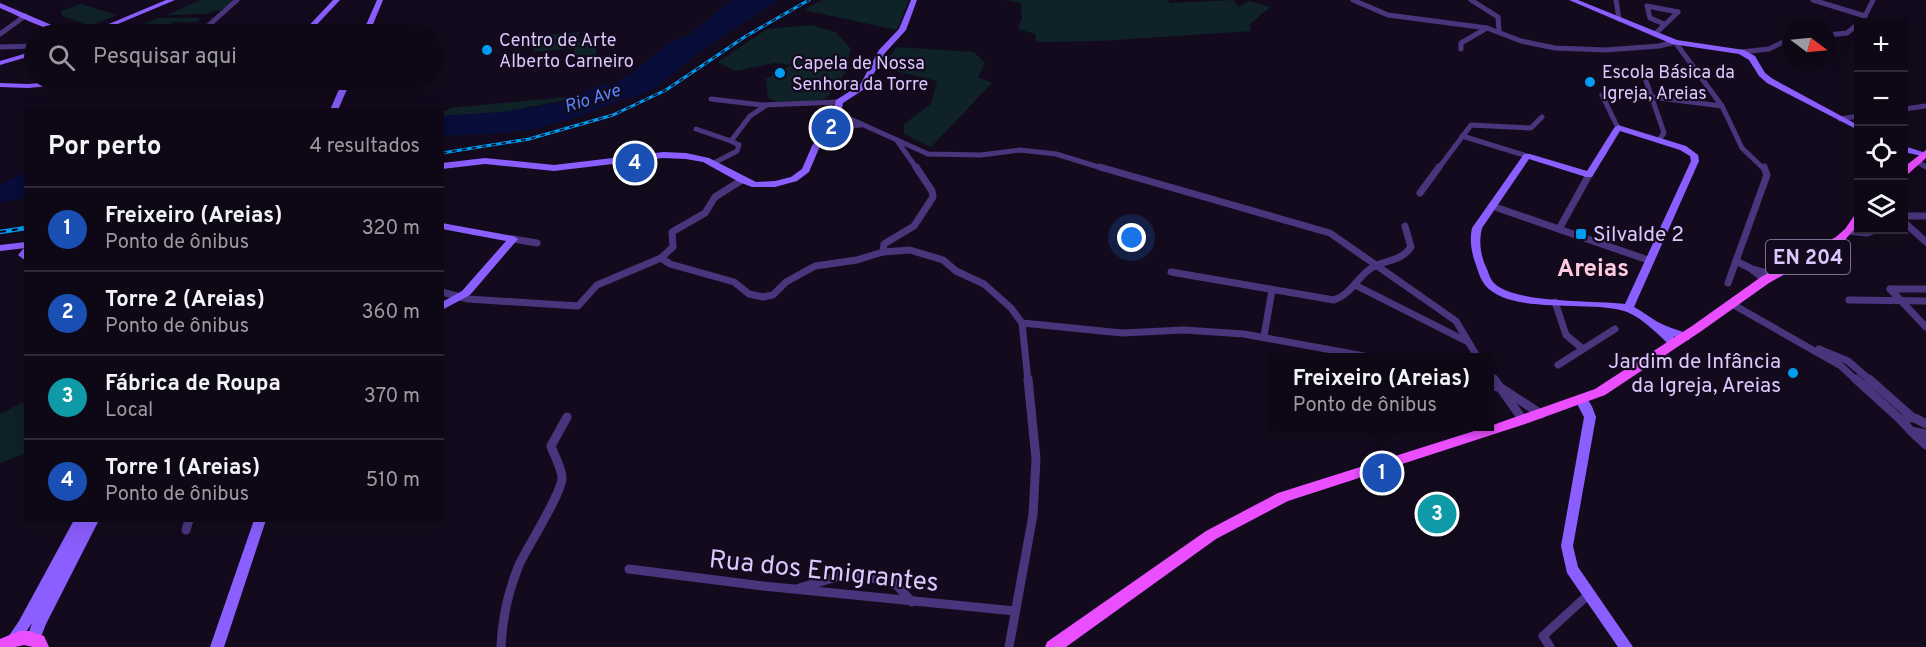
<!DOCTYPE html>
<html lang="pt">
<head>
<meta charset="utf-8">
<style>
  body { margin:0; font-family:Overpass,sans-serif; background:#17111f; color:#f1f3f6 }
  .controls { position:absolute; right:18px; top:18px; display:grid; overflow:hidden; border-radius:0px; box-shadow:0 6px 24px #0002 }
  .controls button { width:54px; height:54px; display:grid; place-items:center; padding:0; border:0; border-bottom:2px solid #2e2935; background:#0e0816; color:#f1f3f6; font:30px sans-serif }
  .compass { position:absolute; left:1782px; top:18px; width:54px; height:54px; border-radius:50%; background:#0e0816; box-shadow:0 6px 24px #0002; rotate:106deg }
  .you { position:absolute; left:1132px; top:238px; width:21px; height:21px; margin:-15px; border:4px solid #fff; border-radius:50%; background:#1a73e8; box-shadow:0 0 0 9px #1a73e833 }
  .badge { display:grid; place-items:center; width:39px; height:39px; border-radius:50%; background:#ea580c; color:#fff; font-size:20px; font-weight:700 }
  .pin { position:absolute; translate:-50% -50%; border:3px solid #fff; box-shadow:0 2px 6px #0006 }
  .popup { position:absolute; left:1269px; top:353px; width:225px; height:78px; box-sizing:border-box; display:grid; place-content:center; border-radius:0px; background:#0e0816; filter:drop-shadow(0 2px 4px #0005); font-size:20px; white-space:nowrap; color:#9b9aa1 }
  .popup b { font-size:22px; color:#f1f3f6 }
  .popup::after { content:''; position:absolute; left:50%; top:100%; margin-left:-12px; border:12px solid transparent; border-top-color:#0e0816 }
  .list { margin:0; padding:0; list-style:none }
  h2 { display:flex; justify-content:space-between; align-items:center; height:78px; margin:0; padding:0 24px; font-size:26px }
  h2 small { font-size:20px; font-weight:400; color:#9b9aa1 }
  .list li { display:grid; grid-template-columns:39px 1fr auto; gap:18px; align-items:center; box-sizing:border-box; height:84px; padding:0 24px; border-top:2px solid #2e2935 }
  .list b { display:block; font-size:22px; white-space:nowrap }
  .list p { margin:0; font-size:20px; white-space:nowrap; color:#9b9aa1 }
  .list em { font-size:20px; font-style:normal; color:#9b9aa1 }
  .icon { flex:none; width:33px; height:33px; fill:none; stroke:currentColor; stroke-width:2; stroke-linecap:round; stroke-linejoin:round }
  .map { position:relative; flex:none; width:1926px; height:647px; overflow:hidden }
  .search { position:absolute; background:#0e0816; box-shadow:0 6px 24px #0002; left:24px; top:24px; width:420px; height:66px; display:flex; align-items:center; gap:15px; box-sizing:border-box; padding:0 21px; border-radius:33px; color:#9b9aa1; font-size:22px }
  .panel { position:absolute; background:#0e0816; box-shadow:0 6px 24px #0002; left:24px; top:108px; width:420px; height:414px; border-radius:0px }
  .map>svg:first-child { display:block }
  .green { fill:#0e2227 }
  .water { fill:#080d3a }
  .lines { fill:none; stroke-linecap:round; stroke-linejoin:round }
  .street-far2 { stroke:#4a357d; stroke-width:5 }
  .street-far1 { stroke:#4a357d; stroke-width:7 }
  .street { stroke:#4a357d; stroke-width:9 }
  .secondary { fill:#8b5eff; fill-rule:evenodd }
  .primary { fill:#ea4eff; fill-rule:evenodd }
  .rail-far1-casing { stroke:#009cf2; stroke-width:3 }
  .rail-casing { stroke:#009cf2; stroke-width:4.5 }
  .rail-far1 { stroke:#130b1d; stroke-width:1.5; stroke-dasharray:5; stroke-linecap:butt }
  .rail { stroke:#130b1d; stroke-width:2; stroke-dasharray:6; stroke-linecap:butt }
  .poi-dot { fill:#009cf2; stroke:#130b1d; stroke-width:2 }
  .labels { text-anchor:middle; stroke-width:4.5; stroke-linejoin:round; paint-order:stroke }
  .far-poi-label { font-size:18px; fill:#dcc7ff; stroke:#130b1d; text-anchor:start }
  .far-water-label { font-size:18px; font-style:italic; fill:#5585ff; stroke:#130b1d }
  .shield { fill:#130b1d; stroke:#a08fbb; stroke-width:1.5 }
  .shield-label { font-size:20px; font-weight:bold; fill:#dcc7ff }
  .poi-label { font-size:21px; fill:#dcc7ff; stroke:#130b1d; text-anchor:start }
  .quarter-label { font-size:24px; font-weight:bold; fill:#ffc9de; stroke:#130b1d }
  .near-street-label { font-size:26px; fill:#dcc7ff; stroke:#130b1d }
</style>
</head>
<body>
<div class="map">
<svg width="1926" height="647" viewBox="0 0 1926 647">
  <rect width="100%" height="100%" fill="#130b1d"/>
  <g class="green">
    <path d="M200,0H233L222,10L213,11L208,14L167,15Z"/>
    <path d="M822,0H909L897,30L804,10Z"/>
    <path d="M1007,0H1168L1170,3L1234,0L1238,7L1249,1L1270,7L1250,24L1251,31L1101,41L1036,42L1035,34L1018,29L1022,17L1021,3Z"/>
    <path d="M81,4L117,15L91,26L62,16L61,11Z"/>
    <path d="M157,18H201L197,22H165L174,23L173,25L187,23L169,34H125Z"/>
    <path d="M811,25L836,32L851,49L845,73L826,99L782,104L768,98L766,79L791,65L775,63L735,71L718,62L767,29Z"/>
    <path d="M579,32L578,39L597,38L596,55L574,57V48L533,52L536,36Z"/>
    <path d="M896,47L974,52L985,63L978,77L992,83L931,147L904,134V124L931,104L937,81L882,68Z"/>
    <path d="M566,97L570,99L503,112L443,116L442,111H448L449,108Z"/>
    <path d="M23,402L25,413V454L0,463V414Z"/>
  </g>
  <g class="water">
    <path d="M731,0H778L699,52L655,88L636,97L621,100L581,116L534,129L502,133L443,136V116L503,112L564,102L596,86L615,83L633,72L670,42L689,35Z"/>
    <path d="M25,172V198L0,203V185Z"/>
  </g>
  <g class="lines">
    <g class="street-far2">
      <path d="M1353,0L1388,15L1487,28L1521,41L1555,48L1606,50L1659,46L1675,42L1722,106L1742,148L1764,169"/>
      <path d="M1471,0L1498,17L1499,31"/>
      <path d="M1616,0L1619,19"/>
      <path d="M1813,0L1865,16"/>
      <path d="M1863,20L1873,0"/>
      <path d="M1664,24L1650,18L1647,6L1678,12"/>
      <path d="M0,34L25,16"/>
      <path d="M199,34L237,0"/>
      <path d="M1655,34L1678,12"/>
      <path d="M1827,35L1847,33L1858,24"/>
      <path d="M0,47L34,46"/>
      <path d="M1461,49V43L1487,28"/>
      <path d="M1741,52L1769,49L1791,38"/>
      <path d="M1642,69L1664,133L1659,140"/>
      <path d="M1602,95L1618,128"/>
      <path d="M1652,97L1722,106"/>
      <path d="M711,99L762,105L839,102"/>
      <path d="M1904,109L1926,106"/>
      <path d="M837,113L928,154L981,155L1020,150L1056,154L1105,169"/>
      <path d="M1840,119L1858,116"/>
      <path d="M696,129L731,141"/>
      <path d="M824,132L840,127L861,125"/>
      <path d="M1462,136L1527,156"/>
      <path d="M898,142L917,169"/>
      <path d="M1916,161L1926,167"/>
      <path d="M712,164L737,151L739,145L731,141L750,116L765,106"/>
      <path d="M1438,169L1471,125L1531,128L1542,117"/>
    </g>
    <g class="street-far1">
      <path d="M1100,167L1330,233L1456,321L1478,358"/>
      <path d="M1420,193L1439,167"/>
      <path d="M1492,206L1648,260"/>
      <path d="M1904,216H1926"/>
      <path d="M1904,222L1926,242"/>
      <path d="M1559,229L1589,175"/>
      <path d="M1849,231L1867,233L1875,230"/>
      <path d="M513,239L537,243"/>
      <path d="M883,252L884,244L914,226L933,197L932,191L916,167"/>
      <path d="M661,258L670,264L734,282L749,294L763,297L773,295L786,282L815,266L857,260L883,252L910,250L943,260L956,271L984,284L1011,308L1022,323L1028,381"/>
      <path d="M1736,261L1750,268L1765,280"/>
      <path d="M1753,269L1774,275"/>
      <path d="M1171,272L1334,300C1351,294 1356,279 1370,269C1384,259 1400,263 1411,247L1405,226"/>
      <path d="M1728,283L1767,175L1764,167"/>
      <path d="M1357,286L1468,342"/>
      <path d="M1890,289L1926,327"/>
      <path d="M1890,289H1926"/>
      <path d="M442,292L468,299L578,306L597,285L661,258L673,247L672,232L705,213L715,197L742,180"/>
      <path d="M1849,300L1926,301"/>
      <path d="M1555,302L1566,335L1583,349"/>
      <path d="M1732,304L1841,366L1857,381"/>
      <path d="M1022,323L1122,333L1184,330L1244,334L1375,358"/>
      <path d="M1264,336L1272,290"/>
      <path d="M1819,349L1848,361L1871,381"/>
      <path d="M1558,365L1615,329"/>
      <path d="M1490,374L1495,381"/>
    </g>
    <g class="street">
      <path d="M1494,379L1523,420"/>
      <path d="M1856,379L1902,421"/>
      <path d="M1869,379L1912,417"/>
      <path d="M1490,385L1501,388L1541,414"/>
      <path d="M1926,424L1915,418H1905L1902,421L1911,431L1926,434"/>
      <path d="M1914,434L1926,445"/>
      <path d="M186,530L189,520"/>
      <path d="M629,569L763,586L1015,611"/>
      <path d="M799,588L840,576L892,580L912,602"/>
      <path d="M501,647C502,618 508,592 519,565C527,547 563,492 562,477C561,467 554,455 551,446L567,417"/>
      <path d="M1009,647L1033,515L1036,459L1028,379"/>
      <path d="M1550,647L1543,636L1589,594"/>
    </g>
    <g class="secondary">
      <path d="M166,0H175L94,34H85Z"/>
      <path d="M333,0H340L308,34H301Z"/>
      <path d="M377,0H383L369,34H362Z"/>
      <path d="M911,0H917L906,30L885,53L866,88L843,103L841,113L820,146L809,172L797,181L775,187H752L739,182L703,162L686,159L663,158L554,171L485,164L442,169V163L485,158L554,165L663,152L686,153L709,158L756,182L775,181L791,177L802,169L812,146L833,113L836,100L860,85L879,50L899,29Z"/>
      <path d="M1569,0H1578L1677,40L1744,50L1755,56L1765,73L1773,79L1858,125V130L1767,83L1759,76L1749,60L1739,54L1672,44Z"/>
      <path d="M0,3L61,29H81L85,31C64,42 20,16 0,8Z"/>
      <path d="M34,51V55L0,65V61Z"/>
      <path d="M74,80H99L95,82L28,88L0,87V83L28,84Z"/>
      <path d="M343,80H351L338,110H330Z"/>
      <path d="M1618,125L1686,146L1698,155L1699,161L1634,307C1642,311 1648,316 1656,321C1664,326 1678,330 1689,334L1690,337L1689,340L1685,341L1673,336L1680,343L1675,347L1671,346C1657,334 1644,319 1627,312C1593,299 1510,316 1485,285C1481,280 1479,274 1477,268C1472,254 1469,243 1472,228L1524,154H1530L1587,171L1614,128ZM1620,131L1680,150L1690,156L1691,161L1625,304C1595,300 1512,304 1493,282C1489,277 1488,270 1485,265C1480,252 1479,241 1482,228L1529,159L1586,177H1592Z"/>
      <path d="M1904,146L1926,153V157L1904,152Z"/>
      <path d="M442,223L513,236L518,239L470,295L442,310V302L462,291L506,241L442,229Z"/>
      <path d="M26,242V248L0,251V245Z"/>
      <path d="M26,248V261L18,255L23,249Z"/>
      <path d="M1581,396C1590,398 1593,409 1596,417L1573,546L1578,567L1633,647H1618L1567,573L1561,546L1584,417L1575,400L1577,397Z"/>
      <path d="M74,520H99L46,624L39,642L34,644L29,642L27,638L32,623L18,644L13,646L8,644L6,640L19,621Z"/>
      <path d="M254,520H266L224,647H210Z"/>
    </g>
    <g class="primary">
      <path d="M1926,150V158L1908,174L1904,175V167Z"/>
      <path d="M1858,215V225L1844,241L1769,283L1700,332L1605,395L1528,423L1288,501L1216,539L1066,647H1045L1047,642L1206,531L1278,493L1490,426L1595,389L1692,326L1761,277L1836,237L1845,229L1854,216Z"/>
      <path d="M19,631H29L44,636L49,647H33L24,645L15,647H0V639Z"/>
    </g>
    <g class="rail-far1-casing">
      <path id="rail-far1" d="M442,153L529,139L613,115L666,90L746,36L809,0"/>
    </g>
    <g class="rail-casing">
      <path id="rail" d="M0,232L26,228"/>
    </g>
    <use href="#rail-far1" class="rail-far1"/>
    <use href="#rail" class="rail"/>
  </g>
  <g class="poi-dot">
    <circle cx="487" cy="50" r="6"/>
    <circle cx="780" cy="73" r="6"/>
    <circle cx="1590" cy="82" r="6"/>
    <rect x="1575" y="228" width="12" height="12" rx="3"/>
    <circle cx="1793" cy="373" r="6"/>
  </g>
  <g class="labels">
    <g class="far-poi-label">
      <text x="499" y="46">Centro de Arte<tspan x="499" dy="21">Alberto Carneiro</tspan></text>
      <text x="792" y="69">Capela de Nossa<tspan x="792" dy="21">Senhora da Torre</tspan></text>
      <text x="1602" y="78">Escola Básica da<tspan x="1602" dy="21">Igreja, Areias</tspan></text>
    </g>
    <g class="far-water-label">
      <text transform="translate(592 98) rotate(-18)" y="6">Rio Ave</text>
    </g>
    <rect class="shield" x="1766" y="240" width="84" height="34" rx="4.5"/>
    <g class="shield-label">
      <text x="1808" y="264">EN 204</text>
    </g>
    <g class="poi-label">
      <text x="1593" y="241">Silvalde 2</text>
      <text x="1781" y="368" text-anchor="end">Jardim de Infância<tspan x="1781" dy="24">da Igreja, Areias</tspan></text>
    </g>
    <g class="quarter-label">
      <text x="1593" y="276">Areias</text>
    </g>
    <g class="near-street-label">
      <text transform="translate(824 570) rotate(6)" y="9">Rua dos Emigrantes</text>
    </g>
  </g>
</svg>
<div class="controls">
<button>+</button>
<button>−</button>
<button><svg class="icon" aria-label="locate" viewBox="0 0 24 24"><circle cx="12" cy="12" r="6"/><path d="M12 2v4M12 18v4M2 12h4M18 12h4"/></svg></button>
<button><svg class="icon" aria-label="layers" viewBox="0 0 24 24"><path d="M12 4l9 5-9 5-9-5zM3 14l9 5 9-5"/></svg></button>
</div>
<svg class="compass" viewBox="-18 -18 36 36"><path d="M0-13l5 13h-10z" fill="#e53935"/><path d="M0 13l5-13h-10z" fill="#9b9aa1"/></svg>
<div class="you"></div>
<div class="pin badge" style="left:1382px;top:473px;background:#1a4fb4">1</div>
<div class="popup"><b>Freixeiro (Areias)</b>Ponto de ônibus</div>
<div class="pin badge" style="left:831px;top:128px;background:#1a4fb4">2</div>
<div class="pin badge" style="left:1437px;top:514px;background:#0f9aa8">3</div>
<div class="pin badge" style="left:635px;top:163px;background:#1a4fb4">4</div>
<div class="search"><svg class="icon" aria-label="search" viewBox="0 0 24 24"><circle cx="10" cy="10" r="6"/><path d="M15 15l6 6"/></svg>Pesquisar aqui</div>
<section class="panel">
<h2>Por perto<small>4 resultados</small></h2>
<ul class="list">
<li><span class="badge" style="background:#1a4fb4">1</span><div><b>Freixeiro (Areias)</b><p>Ponto de ônibus</p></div><em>320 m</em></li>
<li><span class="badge" style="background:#1a4fb4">2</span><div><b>Torre 2 (Areias)</b><p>Ponto de ônibus</p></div><em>360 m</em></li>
<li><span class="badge" style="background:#0f9aa8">3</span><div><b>Fábrica de Roupa</b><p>Local</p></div><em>370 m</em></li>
<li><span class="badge" style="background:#1a4fb4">4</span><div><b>Torre 1 (Areias)</b><p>Ponto de ônibus</p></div><em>510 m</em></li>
</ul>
</section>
</div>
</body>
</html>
